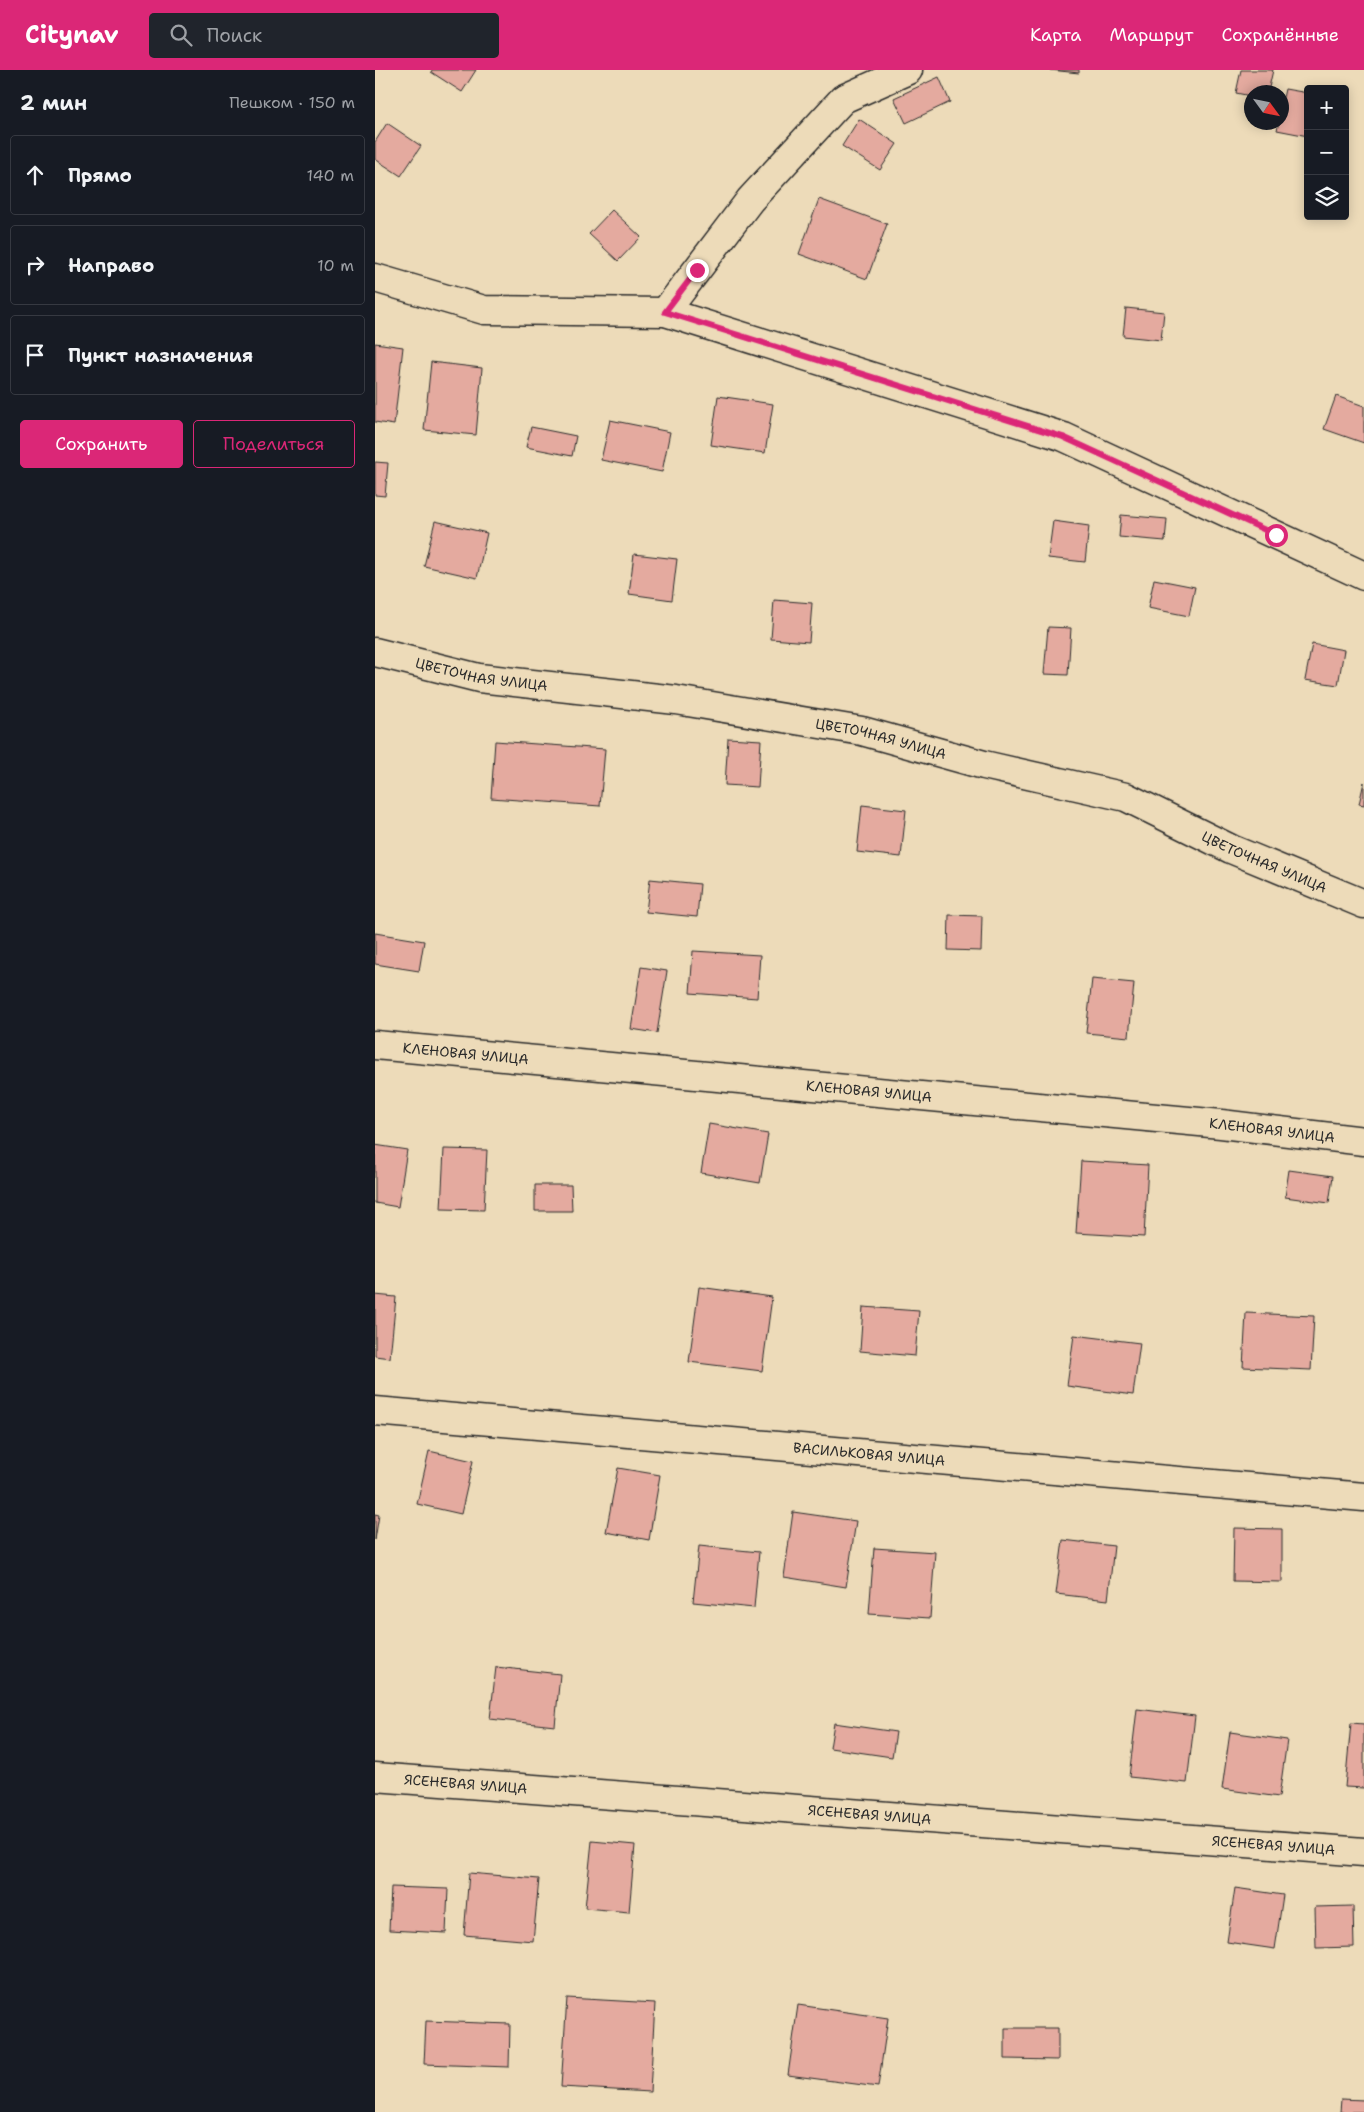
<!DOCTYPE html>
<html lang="ru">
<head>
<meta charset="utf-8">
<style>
  body { margin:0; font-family:"Shantell Sans",sans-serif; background:#20242c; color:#f1f3f6 }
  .controls { position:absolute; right:15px; top:15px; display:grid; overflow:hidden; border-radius:5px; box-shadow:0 2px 12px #0003 }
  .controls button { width:45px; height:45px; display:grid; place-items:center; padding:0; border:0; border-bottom:1px solid #363941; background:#171b24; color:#f1f3f6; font:25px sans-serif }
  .compass { position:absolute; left:869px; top:15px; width:45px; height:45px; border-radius:50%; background:#171b24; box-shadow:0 2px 12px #0003; rotate:123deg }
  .stop { position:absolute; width:15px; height:15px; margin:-11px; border:4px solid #db2777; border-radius:50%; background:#fff }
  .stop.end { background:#db2777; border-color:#fff; box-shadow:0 1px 5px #0008 }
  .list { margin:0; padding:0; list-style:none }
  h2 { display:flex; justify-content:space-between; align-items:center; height:65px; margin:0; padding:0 20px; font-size:21px }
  h2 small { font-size:16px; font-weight:400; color:#9ea1a6 }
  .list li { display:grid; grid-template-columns:32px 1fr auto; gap:15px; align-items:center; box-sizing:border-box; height:80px; margin:0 10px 10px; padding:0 10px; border:1px solid #363941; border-radius:5px }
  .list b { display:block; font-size:19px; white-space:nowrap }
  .list em { font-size:16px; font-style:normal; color:#9ea1a6 }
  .actions { display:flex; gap:10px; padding:15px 20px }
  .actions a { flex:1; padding:11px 0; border:1px solid #db2777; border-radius:5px; text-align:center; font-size:18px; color:#db2777 }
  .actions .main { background:#db2777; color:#fff }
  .icon { flex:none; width:28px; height:28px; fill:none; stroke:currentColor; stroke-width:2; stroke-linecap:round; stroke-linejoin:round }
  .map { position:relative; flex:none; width:989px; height:2042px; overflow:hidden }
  header { display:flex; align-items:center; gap:30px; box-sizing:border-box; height:70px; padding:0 25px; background:#db2777; color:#fff }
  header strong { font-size:24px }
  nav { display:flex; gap:28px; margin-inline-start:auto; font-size:18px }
  .search { width:350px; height:45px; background:#20242c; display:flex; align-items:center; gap:12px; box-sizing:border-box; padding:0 18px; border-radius:5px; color:#9ea1a6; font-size:19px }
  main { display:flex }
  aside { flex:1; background:#171b24 }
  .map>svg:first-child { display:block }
  .building { fill:#e4aa9f; stroke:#2b2b2b }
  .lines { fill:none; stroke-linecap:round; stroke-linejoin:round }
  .minor-casing { stroke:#2b2b2b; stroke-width:31 }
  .minor { stroke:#eddbb9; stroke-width:28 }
  .route { stroke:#db2777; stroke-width:6 }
  .labels { text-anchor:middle; stroke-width:4; stroke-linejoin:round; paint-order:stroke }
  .street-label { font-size:14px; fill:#2b2b2b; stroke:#eddbb9 }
</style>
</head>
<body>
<header>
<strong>Citynav</strong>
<div class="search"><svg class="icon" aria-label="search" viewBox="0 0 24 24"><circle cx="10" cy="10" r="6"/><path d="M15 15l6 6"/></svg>Поиск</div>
<nav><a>Карта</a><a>Маршрут</a><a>Сохранённые</a></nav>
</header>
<main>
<aside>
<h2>2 мин<small>Пешком · 150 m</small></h2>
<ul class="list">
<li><svg class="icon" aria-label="ahead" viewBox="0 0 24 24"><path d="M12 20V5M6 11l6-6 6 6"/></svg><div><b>Прямо</b></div><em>140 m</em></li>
<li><svg class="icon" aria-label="right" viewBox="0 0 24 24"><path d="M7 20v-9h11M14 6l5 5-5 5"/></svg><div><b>Направо</b></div><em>10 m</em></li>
<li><svg class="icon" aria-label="arrive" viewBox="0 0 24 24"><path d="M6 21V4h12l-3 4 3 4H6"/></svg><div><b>Пункт назначения</b></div></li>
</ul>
<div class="actions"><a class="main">Сохранить</a><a>Поделиться</a></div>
</aside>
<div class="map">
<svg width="989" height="2042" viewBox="0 0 989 2042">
  <rect width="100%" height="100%" fill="#eddbb9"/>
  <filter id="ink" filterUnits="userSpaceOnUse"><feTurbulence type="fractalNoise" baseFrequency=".02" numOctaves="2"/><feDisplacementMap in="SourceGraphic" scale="10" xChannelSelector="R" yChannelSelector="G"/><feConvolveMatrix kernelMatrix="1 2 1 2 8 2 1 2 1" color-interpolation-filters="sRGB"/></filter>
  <g filter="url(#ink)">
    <g class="building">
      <path d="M57,0H101L87,22L56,2Z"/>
      <path d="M675,0H704V3Z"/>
      <path d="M866,0H898L893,22H876V26L861,23Z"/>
      <path d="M564,7L575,32L531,53L519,28Z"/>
      <path d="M910,19L933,23V66L902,60L904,52H906V37Z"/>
      <path d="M484,49L522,74L505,100L467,76Z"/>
      <path d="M12,53L46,76L26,106L0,89V72Z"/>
      <path d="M444,129L512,154L492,209L424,184Z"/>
      <path d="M237,140L266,167L243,191L214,164Z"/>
      <path d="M751,238L789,242L786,270L748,266Z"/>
      <path d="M0,273L28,277L19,355L0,352Z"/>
      <path d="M56,292L107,298L101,365L49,360Z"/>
      <path d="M343,326L398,334L390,383L336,375Z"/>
      <path d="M961,326L989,336V373L949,359Z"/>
      <path d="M235,350L295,362L287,402L226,390Z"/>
      <path d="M156,357L201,366L197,386L151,377Z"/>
      <path d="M0,392L13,393L10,426L0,425Z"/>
      <path d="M746,445L792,449L790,471L744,467Z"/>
      <path d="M60,451L112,463L102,508L49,496Z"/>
      <path d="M678,451L714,456L710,492L673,488Z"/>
      <path d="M259,484L302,489L297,530L254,524Z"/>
      <path d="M779,509L820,517L814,546L773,538Z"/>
      <path d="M399,530L437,533L434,572L396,569Z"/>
      <path d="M673,557L696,558L693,605L669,604Z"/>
      <path d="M937,574L969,580L963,615L930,610Z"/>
      <path d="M353,668L386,670L383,717L350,715Z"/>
      <path d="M120,671L230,679L225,736L116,728Z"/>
      <path d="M989,712V735L984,734Z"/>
      <path d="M487,735L531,740L526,787L482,782Z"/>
      <path d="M275,809L325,814L322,847L271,842Z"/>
      <path d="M574,845L607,846L606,881L573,880Z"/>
      <path d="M0,863L49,871L44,901L0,894Z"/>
      <path d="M318,881L385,885L382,928L315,923Z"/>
      <path d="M266,897L292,901L282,963L256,959Z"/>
      <path d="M717,909L759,913L754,967L711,963Z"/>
      <path d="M334,1054L393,1064L385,1113L326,1103Z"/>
      <path d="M0,1075L32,1080L23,1137L0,1133Z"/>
      <path d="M69,1079L112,1080L109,1140L66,1139Z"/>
      <path d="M706,1091L773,1095L769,1167L701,1163Z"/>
      <path d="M914,1100L958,1106L954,1133L910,1127Z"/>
      <path d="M160,1115H196L197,1141H160Z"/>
      <path d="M324,1217L397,1227L387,1301L314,1292Z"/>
      <path d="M0,1225L21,1227L15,1288L0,1286Z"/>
      <path d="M488,1237L544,1241L540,1286L485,1281Z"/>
      <path d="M871,1243L939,1246L936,1300L868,1297Z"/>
      <path d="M699,1265L765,1273L758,1325L692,1316Z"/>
      <path d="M54,1381L98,1391L86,1444L42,1434Z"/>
      <path d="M243,1398L285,1405L274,1470L231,1462Z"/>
      <path d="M418,1442L481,1451L471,1517L409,1507Z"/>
      <path d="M0,1444L4,1445L0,1470Z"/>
      <path d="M859,1458L907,1459V1512L858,1511Z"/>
      <path d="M688,1470L739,1476L733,1530L681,1524Z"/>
      <path d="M324,1476L384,1482L379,1538L318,1532Z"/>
      <path d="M499,1478L560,1482L555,1548L494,1544Z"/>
      <path d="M121,1597L185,1604L180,1656L115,1649Z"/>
      <path d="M762,1639L820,1646L812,1713L754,1707Z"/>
      <path d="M459,1653L521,1662L517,1687L455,1678Z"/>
      <path d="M976,1653L989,1654V1718L970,1717Z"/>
      <path d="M855,1662L912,1670L904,1727L847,1719Z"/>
      <path d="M217,1771L260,1775L254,1842L210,1838Z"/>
      <path d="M94,1803L164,1809L158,1871L89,1865Z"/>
      <path d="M16,1817L73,1819L71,1863L14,1860Z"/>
      <path d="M860,1818L908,1825L900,1879L852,1872Z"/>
      <path d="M978,1836L979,1877L941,1878L940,1837Z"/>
      <path d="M192,1928L280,1933L275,2022L186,2017Z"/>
      <path d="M423,1935L513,1948L503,2017L413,2005Z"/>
      <path d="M51,1951L135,1954L134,1997L49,1994Z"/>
      <path d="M630,1958H683V1990L630,1989Z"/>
      <path d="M966,2029L989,2030V2042H965Z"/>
    </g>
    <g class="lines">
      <g class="minor-casing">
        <g id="minor">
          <path d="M0,208L109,240L290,242L689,367L989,506"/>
          <path d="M290,242L375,130L468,29L533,0"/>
          <path id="s1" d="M0,582L104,608L301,630L487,661L609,695L751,727L856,779L989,834"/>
          <path id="s2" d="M0,975L846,1054L989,1071"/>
          <path id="s3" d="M0,1341L989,1427"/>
          <path id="s4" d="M0,1707L989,1782"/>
        </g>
      </g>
      <use href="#minor" class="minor"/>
    </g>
  </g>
  <g class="lines" filter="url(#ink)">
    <path class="route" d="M322,200L290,242L688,367L901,465"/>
  </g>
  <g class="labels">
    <g class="street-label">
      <text dy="5" stroke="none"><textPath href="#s1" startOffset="109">ЦВЕТОЧНАЯ УЛИЦА</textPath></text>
      <text dy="5" stroke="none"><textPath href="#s1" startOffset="514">ЦВЕТОЧНАЯ УЛИЦА</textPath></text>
      <text dy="5" stroke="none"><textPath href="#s1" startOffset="919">ЦВЕТОЧНАЯ УЛИЦА</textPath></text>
      <text dy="5" stroke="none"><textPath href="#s2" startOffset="91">КЛЕНОВАЯ УЛИЦА</textPath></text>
      <text dy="5" stroke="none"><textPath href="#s2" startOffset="496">КЛЕНОВАЯ УЛИЦА</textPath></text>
      <text dy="5" stroke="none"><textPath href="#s2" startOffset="901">КЛЕНОВАЯ УЛИЦА</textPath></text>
      <text dy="5" stroke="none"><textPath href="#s3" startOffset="496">ВАСИЛЬКОВАЯ УЛИЦА</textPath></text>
      <text dy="5" stroke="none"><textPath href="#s4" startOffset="91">ЯСЕНЕВАЯ УЛИЦА</textPath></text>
      <text dy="5" stroke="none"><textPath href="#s4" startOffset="496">ЯСЕНЕВАЯ УЛИЦА</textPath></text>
      <text dy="5" stroke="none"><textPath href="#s4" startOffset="901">ЯСЕНЕВАЯ УЛИЦА</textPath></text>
    </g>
  </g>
</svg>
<div class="controls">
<button>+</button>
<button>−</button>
<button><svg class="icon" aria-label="layers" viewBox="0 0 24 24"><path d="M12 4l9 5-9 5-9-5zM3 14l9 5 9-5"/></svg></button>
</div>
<svg class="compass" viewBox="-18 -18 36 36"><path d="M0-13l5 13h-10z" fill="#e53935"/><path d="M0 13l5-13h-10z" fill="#9ea1a6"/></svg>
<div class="stop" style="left:901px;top:465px"></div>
<div class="stop end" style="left:322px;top:200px"></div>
</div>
</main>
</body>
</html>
